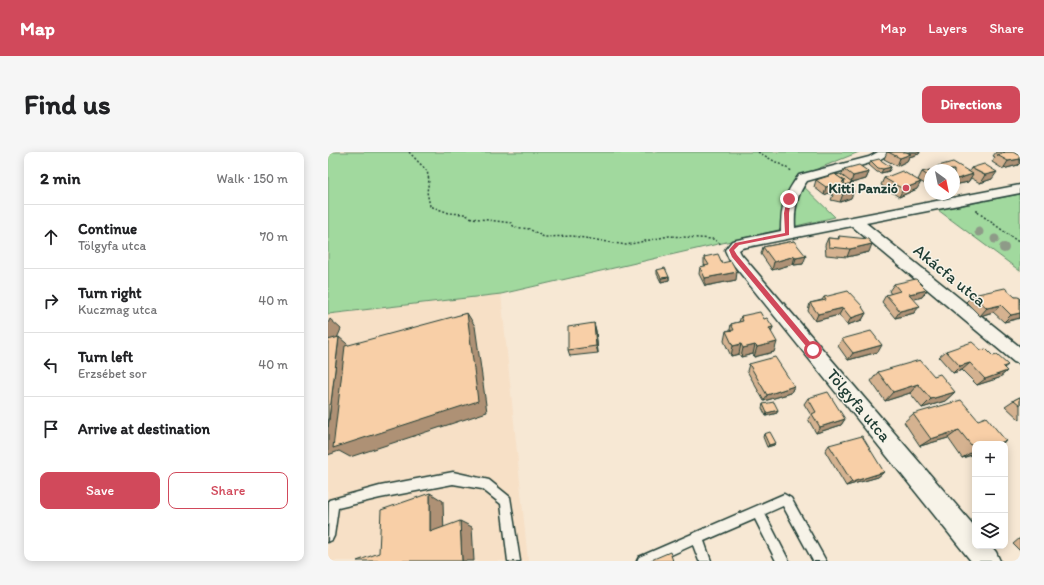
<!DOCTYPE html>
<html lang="en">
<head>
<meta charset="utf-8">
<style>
  body { margin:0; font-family:Itim,sans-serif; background:#f6f6f6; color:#202124 }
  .controls { position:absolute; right:12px; bottom:12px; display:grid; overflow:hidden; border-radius:8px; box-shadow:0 2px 10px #0003 }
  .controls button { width:36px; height:36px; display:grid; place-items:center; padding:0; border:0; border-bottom:1px solid #e0e0e0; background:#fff; color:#202124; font:20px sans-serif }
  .compass { position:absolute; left:596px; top:12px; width:36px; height:36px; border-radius:50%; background:#fff; box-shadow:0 2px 10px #0003; rotate:147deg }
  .stop { position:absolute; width:12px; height:12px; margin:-9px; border:3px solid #d1495b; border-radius:50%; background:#fff }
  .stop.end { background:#d1495b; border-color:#fff; box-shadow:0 1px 4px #0008 }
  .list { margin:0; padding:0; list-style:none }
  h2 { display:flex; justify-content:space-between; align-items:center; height:52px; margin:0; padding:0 16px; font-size:17px }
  h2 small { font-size:13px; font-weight:400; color:#757577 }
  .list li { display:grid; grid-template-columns:26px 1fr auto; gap:12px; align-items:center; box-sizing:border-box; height:64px; padding:0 16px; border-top:1px solid #e0e0e0 }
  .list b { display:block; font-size:15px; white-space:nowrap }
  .list p { margin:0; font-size:13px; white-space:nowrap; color:#757577 }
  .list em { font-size:13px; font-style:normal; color:#757577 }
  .actions { display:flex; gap:8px; padding:12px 16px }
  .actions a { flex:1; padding:9px 0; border:1px solid #d1495b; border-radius:8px; text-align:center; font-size:14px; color:#d1495b }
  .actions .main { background:#d1495b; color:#fff }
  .icon { flex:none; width:22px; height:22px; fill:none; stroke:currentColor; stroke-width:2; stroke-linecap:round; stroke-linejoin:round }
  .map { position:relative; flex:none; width:692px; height:409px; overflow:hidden; border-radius:8px }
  header { display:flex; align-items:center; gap:24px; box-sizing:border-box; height:56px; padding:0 20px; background:#d1495b; color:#fff }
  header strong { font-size:19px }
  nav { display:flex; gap:22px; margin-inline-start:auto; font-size:14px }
  .intro { display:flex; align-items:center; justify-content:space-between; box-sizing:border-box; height:96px; padding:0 24px }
  h1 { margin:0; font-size:28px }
  .button { padding:10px 18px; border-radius:8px; background:#d1495b; color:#fff; font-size:14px; font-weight:700 }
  main { display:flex; gap:24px; padding:0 24px }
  aside { flex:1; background:#fff; border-radius:8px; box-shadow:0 2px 10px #0003 }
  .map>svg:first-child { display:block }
  .built { fill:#f7e0c6 }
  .green { fill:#a1d99e; stroke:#608b69 }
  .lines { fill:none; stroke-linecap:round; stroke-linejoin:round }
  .lane-casing { stroke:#1f3d34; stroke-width:3 }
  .street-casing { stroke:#1f3d34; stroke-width:3 }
  .path { stroke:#1f3d34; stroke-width:1.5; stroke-dasharray:2 2; stroke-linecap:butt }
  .lane { fill:#f7f3e8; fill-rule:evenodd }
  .street { fill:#f7f3e8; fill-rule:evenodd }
  .tree { fill:#8e9b88 }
  .wall { fill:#d5b290; stroke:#1f3d34 }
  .shaded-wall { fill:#ae9175; stroke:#1f3d34 }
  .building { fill:#f8cfa7; stroke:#1f3d34 }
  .route { fill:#d1495b }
  .poi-dot { fill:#d1495b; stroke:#f7f3e8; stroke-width:1.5 }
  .labels { text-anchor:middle; stroke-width:3; stroke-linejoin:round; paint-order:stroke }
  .far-poi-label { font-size:14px; font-weight:bold; fill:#1f3d34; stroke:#f7f3e8; text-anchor:end }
  .street-label { font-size:17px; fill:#1f3d34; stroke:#f7f3e8 }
</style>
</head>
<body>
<header>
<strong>Map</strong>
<nav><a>Map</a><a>Layers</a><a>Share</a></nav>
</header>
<div class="intro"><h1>Find us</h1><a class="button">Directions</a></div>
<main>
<aside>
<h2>2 min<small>Walk · 150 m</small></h2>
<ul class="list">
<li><svg class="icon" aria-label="ahead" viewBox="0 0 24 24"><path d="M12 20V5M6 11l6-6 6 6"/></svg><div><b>Continue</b><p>Tölgyfa utca</p></div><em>70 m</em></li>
<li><svg class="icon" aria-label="right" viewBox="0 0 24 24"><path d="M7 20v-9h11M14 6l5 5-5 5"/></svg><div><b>Turn right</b><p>Kuczmag utca</p></div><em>40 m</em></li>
<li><svg class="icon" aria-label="left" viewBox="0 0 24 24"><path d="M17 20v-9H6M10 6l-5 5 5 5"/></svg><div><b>Turn left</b><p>Erzsébet sor</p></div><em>40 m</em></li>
<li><svg class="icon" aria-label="arrive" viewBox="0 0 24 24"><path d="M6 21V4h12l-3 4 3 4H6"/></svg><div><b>Arrive at destination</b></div></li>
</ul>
<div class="actions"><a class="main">Save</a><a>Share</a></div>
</aside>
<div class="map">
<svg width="692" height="409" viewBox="0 0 692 409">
  <rect width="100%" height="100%" fill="#f7e8d4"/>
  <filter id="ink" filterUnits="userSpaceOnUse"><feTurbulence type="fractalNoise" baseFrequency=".025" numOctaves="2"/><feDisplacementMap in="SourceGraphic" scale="8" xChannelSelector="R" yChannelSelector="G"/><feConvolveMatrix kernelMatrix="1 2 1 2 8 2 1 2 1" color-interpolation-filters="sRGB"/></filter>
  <g filter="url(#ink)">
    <path class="built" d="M173,142L200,409H0V162Z"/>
    <g class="green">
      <path d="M0,0H531L467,26L507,65L173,142L0,162Z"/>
      <path d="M692,42V119L610,58Z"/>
    </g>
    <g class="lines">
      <g class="lane-casing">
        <g id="lane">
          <path d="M125,320L161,328L182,345L192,409H180L173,352L154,337L125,332L52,346L10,356L6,384L4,388L0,390L1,348L52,334Z"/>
          <path d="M456,342L463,346L498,409H485L455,354L437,362L461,409H448L427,367L376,389L383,409H371L365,393L330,409H309L311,405Z"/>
        </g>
      </g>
      <g class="street-casing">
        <path id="street" d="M550,0H564L549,9L479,29C468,44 466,58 467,76L692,33V41L538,71L692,195V212L686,210L524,74L414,96L411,98L413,102L647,375V394H663L668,400L672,409H643L401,107L397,98L404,89L453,79C453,55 456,43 471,23L541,5Z"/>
      </g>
      <g class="path">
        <path d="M81,0L99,19L101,28L99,40L102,54L121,61L136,62L144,66L183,71L186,75L201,77L216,85L245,84L298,93L341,84L385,87L393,92"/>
        <path d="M430,0L464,19"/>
        <path d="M650,59H648L692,91"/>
      </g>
      <use href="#lane" class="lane"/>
      <use href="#street" class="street"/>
    </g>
    <g class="tree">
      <circle cx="651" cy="80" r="4.5"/>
      <circle cx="667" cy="87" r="4.5"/>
      <circle cx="676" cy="96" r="5"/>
    </g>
    <g class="wall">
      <path d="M559,0H592L591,2L581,5L579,9L569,14L556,7Z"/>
      <path d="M668,0H685L692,4V11L690,13L675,17L664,10L667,5L665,4Z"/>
      <path d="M543,9L563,15L561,19L553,21L549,20L541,13Z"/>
      <path d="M610,14L641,20L643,16L664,27L652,31L643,26L640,30L626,33V18H608Z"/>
      <path d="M516,17L541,20L538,27L524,31L522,35H521L523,46L512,50L503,48L505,43L501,41L496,43L486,35L488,28L508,23L513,24Z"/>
      <path d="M602,18V35L590,28L594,20Z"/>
      <path d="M556,26L589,37L571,45L553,33Z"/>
      <path d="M511,84L541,100L519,105L498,103L497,93L500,86L510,87Z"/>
      <path d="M466,89L475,112L466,113L465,112L444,118L433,102L435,95Z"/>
      <path d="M376,105L394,111L408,128L377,134L371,122L372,115L377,114L376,112Z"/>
      <path d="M329,118L341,125V128L333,130L329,122Z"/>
      <path d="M566,132L599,138L594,145L586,147V161L567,166L554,150L558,143L563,142L561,139Z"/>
      <path d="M645,143L687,145L692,146V166L676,170L665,160L652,164L638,150Z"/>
      <path d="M496,145L534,157L538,161L534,168L519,173L511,163L487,169L480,159L482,151L494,148Z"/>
      <path d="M413,164L436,167L445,175L443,180L446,200L426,205L425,202L413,205L411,202L403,204L396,189L398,179L402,178L403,172L411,170Z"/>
      <path d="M266,171L268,179L270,201L242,204L240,198Z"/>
      <path d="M514,187L550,200L520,208L510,194Z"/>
      <path d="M653,198L665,204L680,213L676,216L679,219L671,226L649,233L634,218L625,221L611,205L618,199Z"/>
      <path d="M421,212L466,234L463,241L436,249L419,219Z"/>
      <path d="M550,220L606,224L627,240L617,249L594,256L582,241L557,249L543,229Z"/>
      <path d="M692,245V268L677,254L686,248Z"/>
      <path d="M480,246L517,267L513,273L488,281L480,267L483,263L476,252Z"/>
      <path d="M435,252L449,261L438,264L434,256Z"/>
      <path d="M585,262L650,268L647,302L634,306L620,286L592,294L576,270Z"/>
      <path d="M436,282L446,293L439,295L435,285Z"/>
      <path d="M501,293L556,320L550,325L518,334L497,299Z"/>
      <path d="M692,386V399L685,392Z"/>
    </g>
    <g class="shaded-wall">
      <path d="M581,0H592L591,2L581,5L579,9L569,14L572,6L580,3Z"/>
      <path d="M692,7V11L690,13L675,17L680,9Z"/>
      <path d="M563,15L561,19L553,21L555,17Z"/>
      <path d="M541,20L538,27L523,31L525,24Z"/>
      <path d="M669,20L664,27L652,31L657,23Z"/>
      <path d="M645,22L640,30L626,33V31L629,27Z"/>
      <path d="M593,30L589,37L571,45L575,37Z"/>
      <path d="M524,31L522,35L516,37L517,33Z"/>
      <path d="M504,33L501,41L496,43L498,35Z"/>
      <path d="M526,39L523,46L512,50L515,42Z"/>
      <path d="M544,92L541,100L519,105L522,97Z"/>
      <path d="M467,104L465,112L444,118L446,110Z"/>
      <path d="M478,104L475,112L466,113L468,106Z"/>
      <path d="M409,120L408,128L377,134V126Z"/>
      <path d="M341,125V128L333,130V126Z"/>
      <path d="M599,138L594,145L576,150L581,142Z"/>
      <path d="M673,153L665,160L652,164L659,156Z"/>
      <path d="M592,154L586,161L567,166L572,159Z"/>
      <path d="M515,156L511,163L487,169L490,162Z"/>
      <path d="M139,161L147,174L159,260L22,305L11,299L0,303V275L11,185L25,197Z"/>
      <path d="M538,161L534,168L519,173L523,166Z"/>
      <path d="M692,161V166L676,170L683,163Z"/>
      <path d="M2,167L13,177L7,191L0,192V171Z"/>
      <path d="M266,171L268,179L270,201L268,194Z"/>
      <path d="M445,175L442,185L441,176Z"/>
      <path d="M449,190L446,200L426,205L429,195Z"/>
      <path d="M413,192L411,202L403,204L405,194Z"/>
      <path d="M427,193L425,202L413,205L415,196Z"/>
      <path d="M554,193L550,200L520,208L525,201Z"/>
      <path d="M642,211L634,218L625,221L632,214Z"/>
      <path d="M679,219L671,226L649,233L657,227Z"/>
      <path d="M590,232L582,241L557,249L565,240Z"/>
      <path d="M466,234L463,241L436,249L439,243Z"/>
      <path d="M627,240L617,249L594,256L603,247Z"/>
      <path d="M450,258L449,261L438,264L439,261Z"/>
      <path d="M517,267L513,273L488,281L492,275Z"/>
      <path d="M631,278L620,286L592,294L603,287Z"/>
      <path d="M678,289L672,292H667Z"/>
      <path d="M448,291L446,293L439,295L441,293Z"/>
      <path d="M647,298V302L634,306Z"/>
      <path d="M556,320L550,325L518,334L524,330Z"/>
      <path d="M102,341L115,349L116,386L102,380Z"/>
      <path d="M132,369L144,375L146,409H134Z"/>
    </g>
    <g class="building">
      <path d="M560,0H578L583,2L572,6Z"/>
      <path d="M675,0H685L692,4V7L680,9L669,3L677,1Z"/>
      <path d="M551,7L563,15L555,17L550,16L543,9Z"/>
      <path d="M625,10L645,22L629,27L626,25V18H616L610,14Z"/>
      <path d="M656,12L669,20L657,23L643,16Z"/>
      <path d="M531,13L541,20L525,24L516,17Z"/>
      <path d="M602,18V25L594,20Z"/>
      <path d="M574,19L593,30L575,37L556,26Z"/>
      <path d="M507,22L517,29L514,30L526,39L515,42L506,40L508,36L504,33L498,35L488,28Z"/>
      <path d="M512,22L524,31L517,33L516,32L517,29L508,23Z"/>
      <path d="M511,84L540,87L544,92L522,97L501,95L500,86L511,87Z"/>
      <path d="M466,89L478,104L468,106L467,104L446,110L435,95Z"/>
      <path d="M390,102L394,111L403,109L409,120L377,126L372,115L381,113L376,105Z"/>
      <path d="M337,116L341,125L333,126L329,118Z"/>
      <path d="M588,127L599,138L581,142L592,154L572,159L558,143L572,139L566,132Z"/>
      <path d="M677,136L687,145H690L692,146V161L683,163L673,153L659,156L645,143Z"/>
      <path d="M520,139L535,155H534L538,161L523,166L515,156L490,162L482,151L498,148L496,145Z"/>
      <path d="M432,160L436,167L439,166L445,175L441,176L449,190L429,195L427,193L415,196L413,192L405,194L398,179L406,178L403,172L415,169L413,164Z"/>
      <path d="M139,161L150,249L5,296L17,194Z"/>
      <path d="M266,171L268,194L240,198V175Z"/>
      <path d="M543,179L554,193L525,201L514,187Z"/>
      <path d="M11,185L0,275V188Z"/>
      <path d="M644,190L653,198L658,197L665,204L669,203L680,213L675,215L679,219L657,227L642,211L632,214L618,199Z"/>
      <path d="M447,205L466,234L439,243L421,212Z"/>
      <path d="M592,208L606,224L612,222L627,240L603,247L590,232L565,240L550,220Z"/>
      <path d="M500,240L517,267L492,275L484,262L488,260L480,246Z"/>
      <path d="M692,245V253L686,248Z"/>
      <path d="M633,248L650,268L658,265L678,289L667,292H647V298L631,278L603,287L585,262Z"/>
      <path d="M446,250L450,258L439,261L435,252Z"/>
      <path d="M442,280L448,291L441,293L436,282Z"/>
      <path d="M534,284L556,320L524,330L501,293Z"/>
      <path d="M102,341V380L132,369L134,409H29L51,401L53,358Z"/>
      <path d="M342,400L345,409H321Z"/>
    </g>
  </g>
  <path class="route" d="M461,46L463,47L461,61V83L411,93L406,98L409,103L487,196V199H482L404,105L401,98L407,91L457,81L456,61L459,47Z"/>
  <circle class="poi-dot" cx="578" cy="36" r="4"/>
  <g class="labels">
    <g class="far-poi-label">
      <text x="570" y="41">Kitti Panzió</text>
    </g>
    <g class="street-label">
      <text transform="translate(622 123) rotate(39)" y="6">Akácfa utca</text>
      <text transform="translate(531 253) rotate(50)" y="6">Tölgyfa utca</text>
    </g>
  </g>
</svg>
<div class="controls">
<button>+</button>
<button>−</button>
<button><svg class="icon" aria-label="layers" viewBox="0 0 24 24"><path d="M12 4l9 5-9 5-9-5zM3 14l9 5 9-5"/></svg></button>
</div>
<svg class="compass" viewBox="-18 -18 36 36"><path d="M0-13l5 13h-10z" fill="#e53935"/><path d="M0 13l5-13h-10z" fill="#757577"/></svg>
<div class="stop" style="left:485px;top:198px"></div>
<div class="stop end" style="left:461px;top:47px"></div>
</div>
</main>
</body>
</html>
